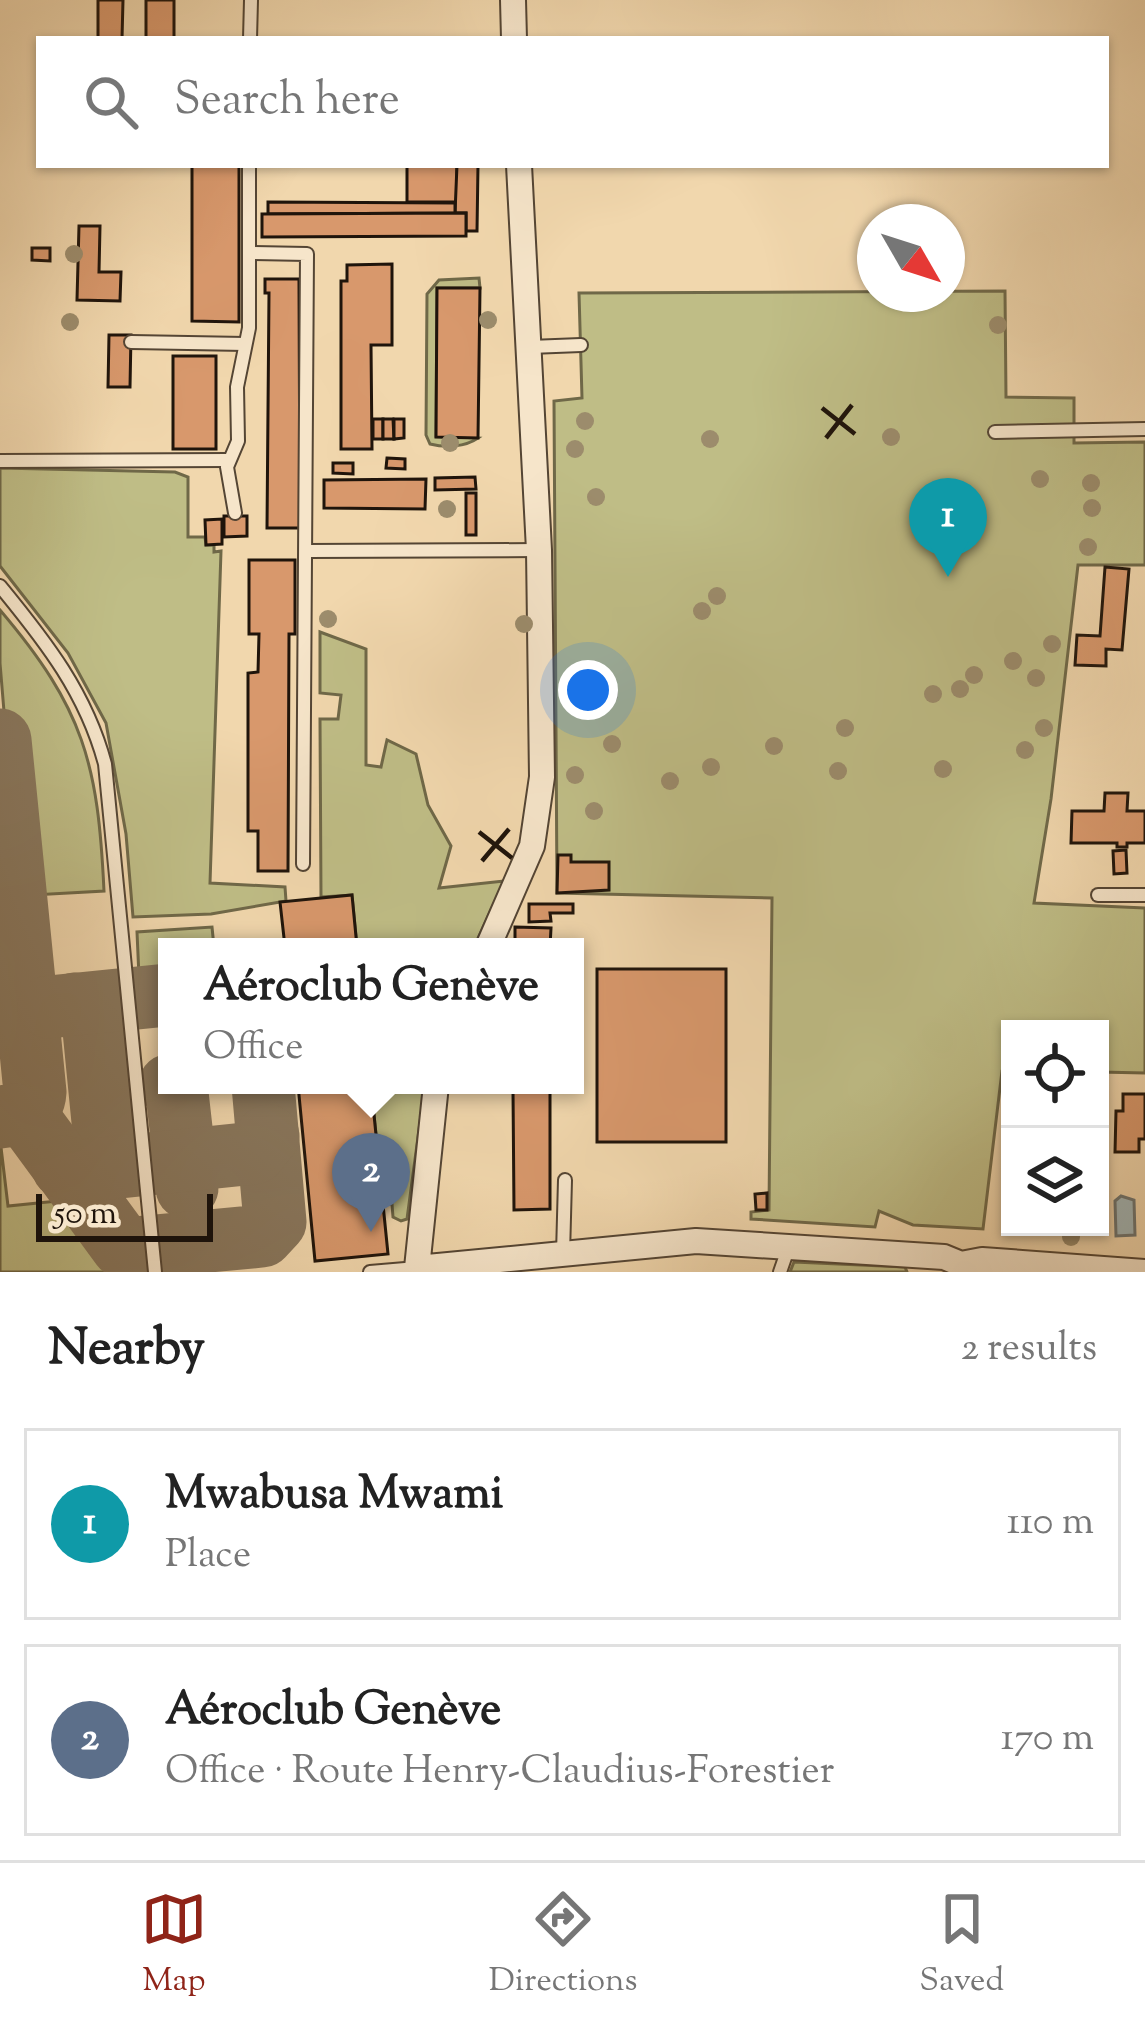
<!DOCTYPE html>
<html lang="en">
<head>
<meta charset="utf-8">
<style>
  body { margin:0; font-family:"Sorts Mill Goudy",serif; background:#f6f6f6; color:#222 }
  .controls { position:absolute; right:36px; bottom:36px; display:grid; overflow:hidden; border-radius:0px; box-shadow:0 3px 9px #0004 }
  .controls button { width:108px; height:108px; display:grid; place-items:center; padding:0; border:0; border-bottom:3px solid #e0e0e0; background:#fff; color:#222; font:60px sans-serif }
  .compass { position:absolute; left:857px; top:204px; width:108px; height:108px; border-radius:50%; background:#fff; box-shadow:0 3px 9px #0004; rotate:129deg }
  .scale { position:absolute; left:36px; bottom:30px; width:177px; box-sizing:border-box; padding-left:12px; border:6px solid #1f140b; border-top:0; font-size:33px; line-height:42px; white-space:nowrap; color:#1f140b; -webkit-text-stroke:9px #f6e5ca; paint-order:stroke }
  .you { position:absolute; left:588px; top:690px; width:42px; height:42px; margin:-30px; border:9px solid #fff; border-radius:50%; background:#1a73e8; box-shadow:0 0 0 18px #1a73e833 }
  .badge { display:grid; place-items:center; width:78px; height:78px; border-radius:50%; background:#8f2418; color:#fff; font-size:39px; font-weight:700 }
  .pin { position:absolute; translate:-50% -99px; filter:drop-shadow(0 3px 6px #0008) }
  .pin::after { content:''; position:absolute; top:63px; width:42px; height:36px; background:inherit; clip-path:polygon(0 0,100% 0,50% 100%) }
  .popup { position:absolute; left:158px; top:938px; width:426px; height:156px; box-sizing:border-box; display:grid; place-content:center; border-radius:0px; background:#fff; filter:drop-shadow(0 3px 9px #0005); font-size:39px; white-space:nowrap; color:#767676 }
  .popup b { font-size:45px; color:#222 }
  .popup::after { content:''; position:absolute; left:50%; top:100%; margin-left:-24px; border:24px solid transparent; border-top-color:#fff }
  .list { margin:0; padding:0; list-style:none }
  h2 { display:flex; justify-content:space-between; align-items:center; height:156px; margin:0; padding:0 48px; font-size:51px }
  h2 small { font-size:39px; font-weight:400; color:#767676 }
  .list li { display:grid; grid-template-columns:78px 1fr auto; gap:36px; align-items:center; box-sizing:border-box; height:192px; margin:0 24px 24px; padding:0 24px; border:3px solid #e0e0e0; border-radius:0px }
  .list b { display:block; font-size:45px; white-space:nowrap }
  .list p { margin:0; font-size:39px; white-space:nowrap; color:#767676 }
  .list em { font-size:39px; font-style:normal; color:#767676 }
  .icon { flex:none; width:66px; height:66px; fill:none; stroke:currentColor; stroke-width:2; stroke-linecap:round; stroke-linejoin:round }
  .map { position:relative; flex:none; width:1145px; height:1272px; overflow:hidden }
  .search { position:absolute; background:#fff; box-shadow:0 3px 9px #0004; left:36px; right:36px; top:36px; height:132px; display:flex; align-items:center; gap:30px; box-sizing:border-box; padding:0 42px; border-radius:0px; color:#767676; font-size:45px }
  .sheet { height:588px; background:#fff }
  nav { display:flex; justify-content:space-around; align-items:center; box-sizing:border-box; height:168px; border-top:3px solid #e0e0e0; background:#fff; font-size:33px; color:#767676 }
  nav a { display:grid; justify-items:center; gap:6px }
  nav .on { color:#8f2418 }
  .map>svg:first-child { display:block }
  .green { fill:#bfbd86; stroke:#6f6848; stroke-width:3 }
  .water { fill:#a2b6b7; stroke:#6e7572; stroke-width:3 }
  .lines { fill:none; stroke-linecap:round; stroke-linejoin:round }
  .taxiway { stroke:#88765c; stroke-width:63 }
  .building { fill:#d8986c; stroke:#1f140b; stroke-width:3 }
  .lane-casing { stroke:#544534; stroke-width:16 }
  .street-casing { stroke:#544534; stroke-width:28 }
  .lane { stroke:#f6e5ca; stroke-width:12 }
  .street { stroke:#f6e5ca; stroke-width:24 }
  .tree { fill:#9c8c6c }
  .ticks { fill:none; stroke:#1f140b; stroke-width:4.5 }
</style>
</head>
<body>
<div class="map">
<svg width="1145" height="1272" viewBox="0 0 1145 1272">
  <rect width="100%" height="100%" fill="#f1d7ad"/>
  <filter id="stains"><feTurbulence type="fractalNoise" baseFrequency=".00167" numOctaves="4"/><feColorMatrix values="0 0 0 0 .2 0 0 0 0 .09 0 0 0 0 .02 0 0 0 .5 -.17"/></filter>
  <radialGradient id="worn" r=".72"><stop offset=".6" stop-color="#630" stop-opacity="0"/><stop offset="1" stop-color="#630" stop-opacity=".3"/></radialGradient>
  <g class="green">
    <path d="M479,278L480,288H437L436,436L478,438C465,447 446,448 430,444L426,435L427,294L439,280Z"/>
    <path d="M1005,291L1006,397L1074,398V443L1145,442V565H1078L1051,799L1034,903L1145,908V1073L1100,1072V1029H1010V1070L1002,1071L983,1229L913,1225L879,1211L875,1227L751,1219V1212L769,1210L772,898L557,893L554,401L582,398L579,293Z"/>
    <path d="M0,468L175,472L188,477V537H205L206,545H214V552L221,551L210,883L285,887L286,901L211,914L133,917L126,834L106,723L68,653L0,566Z"/>
    <path d="M0,610C84,709 98,763 104,891L33,895L29,859L16,857L0,663Z"/>
    <path d="M320,632L366,649V765L381,767L387,740L416,754L428,805L451,846L439,888L504,881L474,947H357L352,895L321,897L320,719H338L341,695L320,693Z"/>
    <path d="M212,927L214,947H167V975L139,977L137,932Z"/>
    <path d="M371,1085H425L407,1219L401,1221L393,1217L392,1204H383Z"/>
    <path d="M0,1139L8,1206L67,1200L116,1272H0Z"/>
    <path d="M794,1262L905,1267L907,1272H790Z"/>
  </g>
  <path class="water" d="M1121,1196L1134,1200L1135,1235L1116,1236L1115,1201Z"/>
  <g class="lines">
    <g class="taxiway">
      <path d="M0,740L35,1092C34,1112 17,1115 0,1117"/>
      <path d="M75,1004L93,1020L106,1152L92,1170"/>
      <path d="M49,1007L167,995"/>
      <path d="M170,1085L177,1093L183,1146L170,1162L186,1176L187,1188"/>
      <path d="M15,1115L28,1118L122,1246L134,1248L262,1236L275,1222L263,1085"/>
      <path d="M63,1167L81,1171L254,1153L268,1136"/>
    </g>
  </g>
  <g class="building">
    <path d="M98,0H123L122,39H98Z"/>
    <rect x="146" y="0" width="28" height="39"/>
    <path d="M192,165H239V322L192,321Z"/>
    <rect x="407" y="165" width="50" height="37"/>
    <path d="M457,165H478L477,231H466V213H455Z"/>
    <path d="M268,202L455,203V213L268,214Z"/>
    <path d="M466,213V236L262,237V214Z"/>
    <path d="M79,226H100L99,272H121L120,301L77,300Z"/>
    <path d="M32,248H50V261L32,260Z"/>
    <path d="M392,264V345H371L372,449H341V281H347V265Z"/>
    <path d="M265,279H299L300,528H267L269,293H265Z"/>
    <path d="M437,288H480L478,438L436,437Z"/>
    <path d="M109,335H131L130,387H108Z"/>
    <rect x="173" y="356" width="43" height="93"/>
    <rect x="373" y="419" width="10" height="20"/>
    <path d="M383,419H393L394,439H383Z"/>
    <path d="M394,419H404V438L394,439Z"/>
    <path d="M387,458L405,459V469L386,468Z"/>
    <path d="M333,463H353V474L333,473Z"/>
    <path d="M475,477L476,489L435,490V478Z"/>
    <path d="M426,479L425,509L324,508V480Z"/>
    <rect x="466" y="493" width="10" height="42"/>
    <path d="M224,516H247V536L224,537Z"/>
    <path d="M222,519V544L206,545L205,520Z"/>
    <path d="M249,560H295V634H289L288,871H258V831H248V673L258,672L259,634H249Z"/>
    <path d="M1105,567L1129,569L1122,650L1106,649V666L1075,665L1077,635L1100,636Z"/>
    <path d="M1105,793H1128L1127,811H1145V843H1127V847H1117V843H1071L1072,811H1104Z"/>
    <path d="M1126,850L1127,873L1114,874L1113,851Z"/>
    <path d="M558,855H571V862H609V890L557,893Z"/>
    <path d="M352,895L357,947H285L280,902Z"/>
    <path d="M529,904H573V913H550L551,921L529,922Z"/>
    <path d="M515,927L551,928L550,947H515Z"/>
    <rect x="597" y="969" width="129" height="173"/>
    <path d="M298,1085H371L388,1254L315,1261Z"/>
    <path d="M513,1090H550V1209L514,1210Z"/>
    <path d="M1123,1094H1145V1139H1139V1152H1115L1116,1111H1123Z"/>
    <path d="M767,1193V1210H756L755,1194Z"/>
  </g>
  <g class="lines">
    <g class="lane-casing">
      <g id="lane">
        <path d="M250,39L251,0"/>
        <path d="M250,253L307,254L303,864"/>
        <path d="M131,342L245,344"/>
        <path d="M530,347L581,345"/>
        <path d="M995,432L1145,429"/>
        <path d="M0,461L228,460"/>
        <path d="M235,513L227,467L238,441L237,387L249,328V165"/>
        <path d="M307,551L539,550"/>
        <path d="M0,586C46,642 86,693 105,764L155,1272"/>
        <path d="M1098,895H1145"/>
        <path d="M563,1254L565,1180"/>
        <path d="M370,1272L417,1268L418,1271"/>
        <path d="M780,1272L789,1246"/>
      </g>
    </g>
    <g class="street-casing">
      <g id="street">
        <path d="M513,0L514,39"/>
        <path d="M488,947L532,846L542,777L539,550L519,165"/>
        <path d="M436,1085L417,1268L696,1241L944,1257L961,1264L982,1260L1145,1272"/>
      </g>
    </g>
    <use href="#lane" class="lane"/>
    <use href="#street" class="street"/>
  </g>
  <g class="tree">
    <circle cx="74" cy="254" r="9"/>
    <circle cx="488" cy="320" r="9"/>
    <circle cx="70" cy="322" r="9"/>
    <circle cx="998" cy="325" r="9"/>
    <circle cx="585" cy="421" r="9"/>
    <circle cx="891" cy="437" r="9"/>
    <circle cx="710" cy="439" r="9"/>
    <circle cx="450" cy="443" r="9"/>
    <circle cx="575" cy="449" r="9"/>
    <circle cx="1040" cy="479" r="9"/>
    <circle cx="1091" cy="483" r="9"/>
    <circle cx="596" cy="497" r="9"/>
    <circle cx="1092" cy="508" r="9"/>
    <circle cx="447" cy="509" r="9"/>
    <circle cx="1088" cy="547" r="9"/>
    <circle cx="717" cy="596" r="9"/>
    <circle cx="702" cy="611" r="9"/>
    <circle cx="328" cy="619" r="9"/>
    <circle cx="524" cy="624" r="9"/>
    <circle cx="1052" cy="644" r="9"/>
    <circle cx="1013" cy="661" r="9"/>
    <circle cx="974" cy="675" r="9"/>
    <circle cx="1036" cy="678" r="9"/>
    <circle cx="577" cy="688" r="9"/>
    <circle cx="960" cy="689" r="9"/>
    <circle cx="933" cy="694" r="9"/>
    <circle cx="609" cy="695" r="9"/>
    <circle cx="845" cy="728" r="9"/>
    <circle cx="1044" cy="728" r="9"/>
    <circle cx="612" cy="744" r="9"/>
    <circle cx="774" cy="746" r="9"/>
    <circle cx="1025" cy="750" r="9"/>
    <circle cx="711" cy="767" r="9"/>
    <circle cx="943" cy="769" r="9"/>
    <circle cx="838" cy="771" r="9"/>
    <circle cx="575" cy="775" r="9"/>
    <circle cx="670" cy="781" r="9"/>
    <circle cx="594" cy="811" r="9"/>
    <circle cx="1071" cy="1237" r="9"/>
  </g>
  <path class="ticks" d="M822,408L855,434M826,438L852,405M479,832L512,858M482,861L509,829"/>
  <rect width="100%" height="100%" filter="url(#stains)"/>
  <rect width="100%" height="100%" fill="url(#worn)"/>
</svg>
<div class="controls">
<button><svg class="icon" aria-label="locate" viewBox="0 0 24 24"><circle cx="12" cy="12" r="6"/><path d="M12 2v4M12 18v4M2 12h4M18 12h4"/></svg></button>
<button><svg class="icon" aria-label="layers" viewBox="0 0 24 24"><path d="M12 4l9 5-9 5-9-5zM3 14l9 5 9-5"/></svg></button>
</div>
<svg class="compass" viewBox="-18 -18 36 36"><path d="M0-13l5 13h-10z" fill="#e53935"/><path d="M0 13l5-13h-10z" fill="#767676"/></svg>
<div class="scale">50 m</div>
<div class="you"></div>
<div class="pin badge" style="left:948px;top:577px;background:#0f9aa8">1</div>
<div class="pin badge" style="left:371px;top:1232px;background:#5c6f8a">2</div>
<div class="popup"><b>Aéroclub Genève</b>Office</div>
<div class="search"><svg class="icon" aria-label="search" viewBox="0 0 24 24"><circle cx="10" cy="10" r="6"/><path d="M15 15l6 6"/></svg>Search here</div>
</div>
<section class="sheet">
<h2>Nearby<small>2 results</small></h2>
<ul class="list">
<li><span class="badge" style="background:#0f9aa8">1</span><div><b>Mwabusa Mwami</b><p>Place</p></div><em>110 m</em></li>
<li><span class="badge" style="background:#5c6f8a">2</span><div><b>Aéroclub Genève</b><p>Office · Route Henry-Claudius-Forestier</p></div><em>170 m</em></li>
</ul>
</section>
<nav>
<a class="on"><svg class="icon" aria-label="map" viewBox="0 0 24 24"><path d="M3 6l6-2 6 2 6-2v14l-6 2-6-2-6 2zM9 4v14M15 6v14"/></svg>Map</a>
<a><svg class="icon" aria-label="directions" viewBox="0 0 24 24"><path d="M12 3l9 9-9 9-9-9zM9 14v-3h6M13 9l2 2-2 2"/></svg>Directions</a>
<a><svg class="icon" aria-label="saved" viewBox="0 0 24 24"><path d="M7 4h10v16l-5-4-5 4z"/></svg>Saved</a>
</nav>
</body>
</html>
